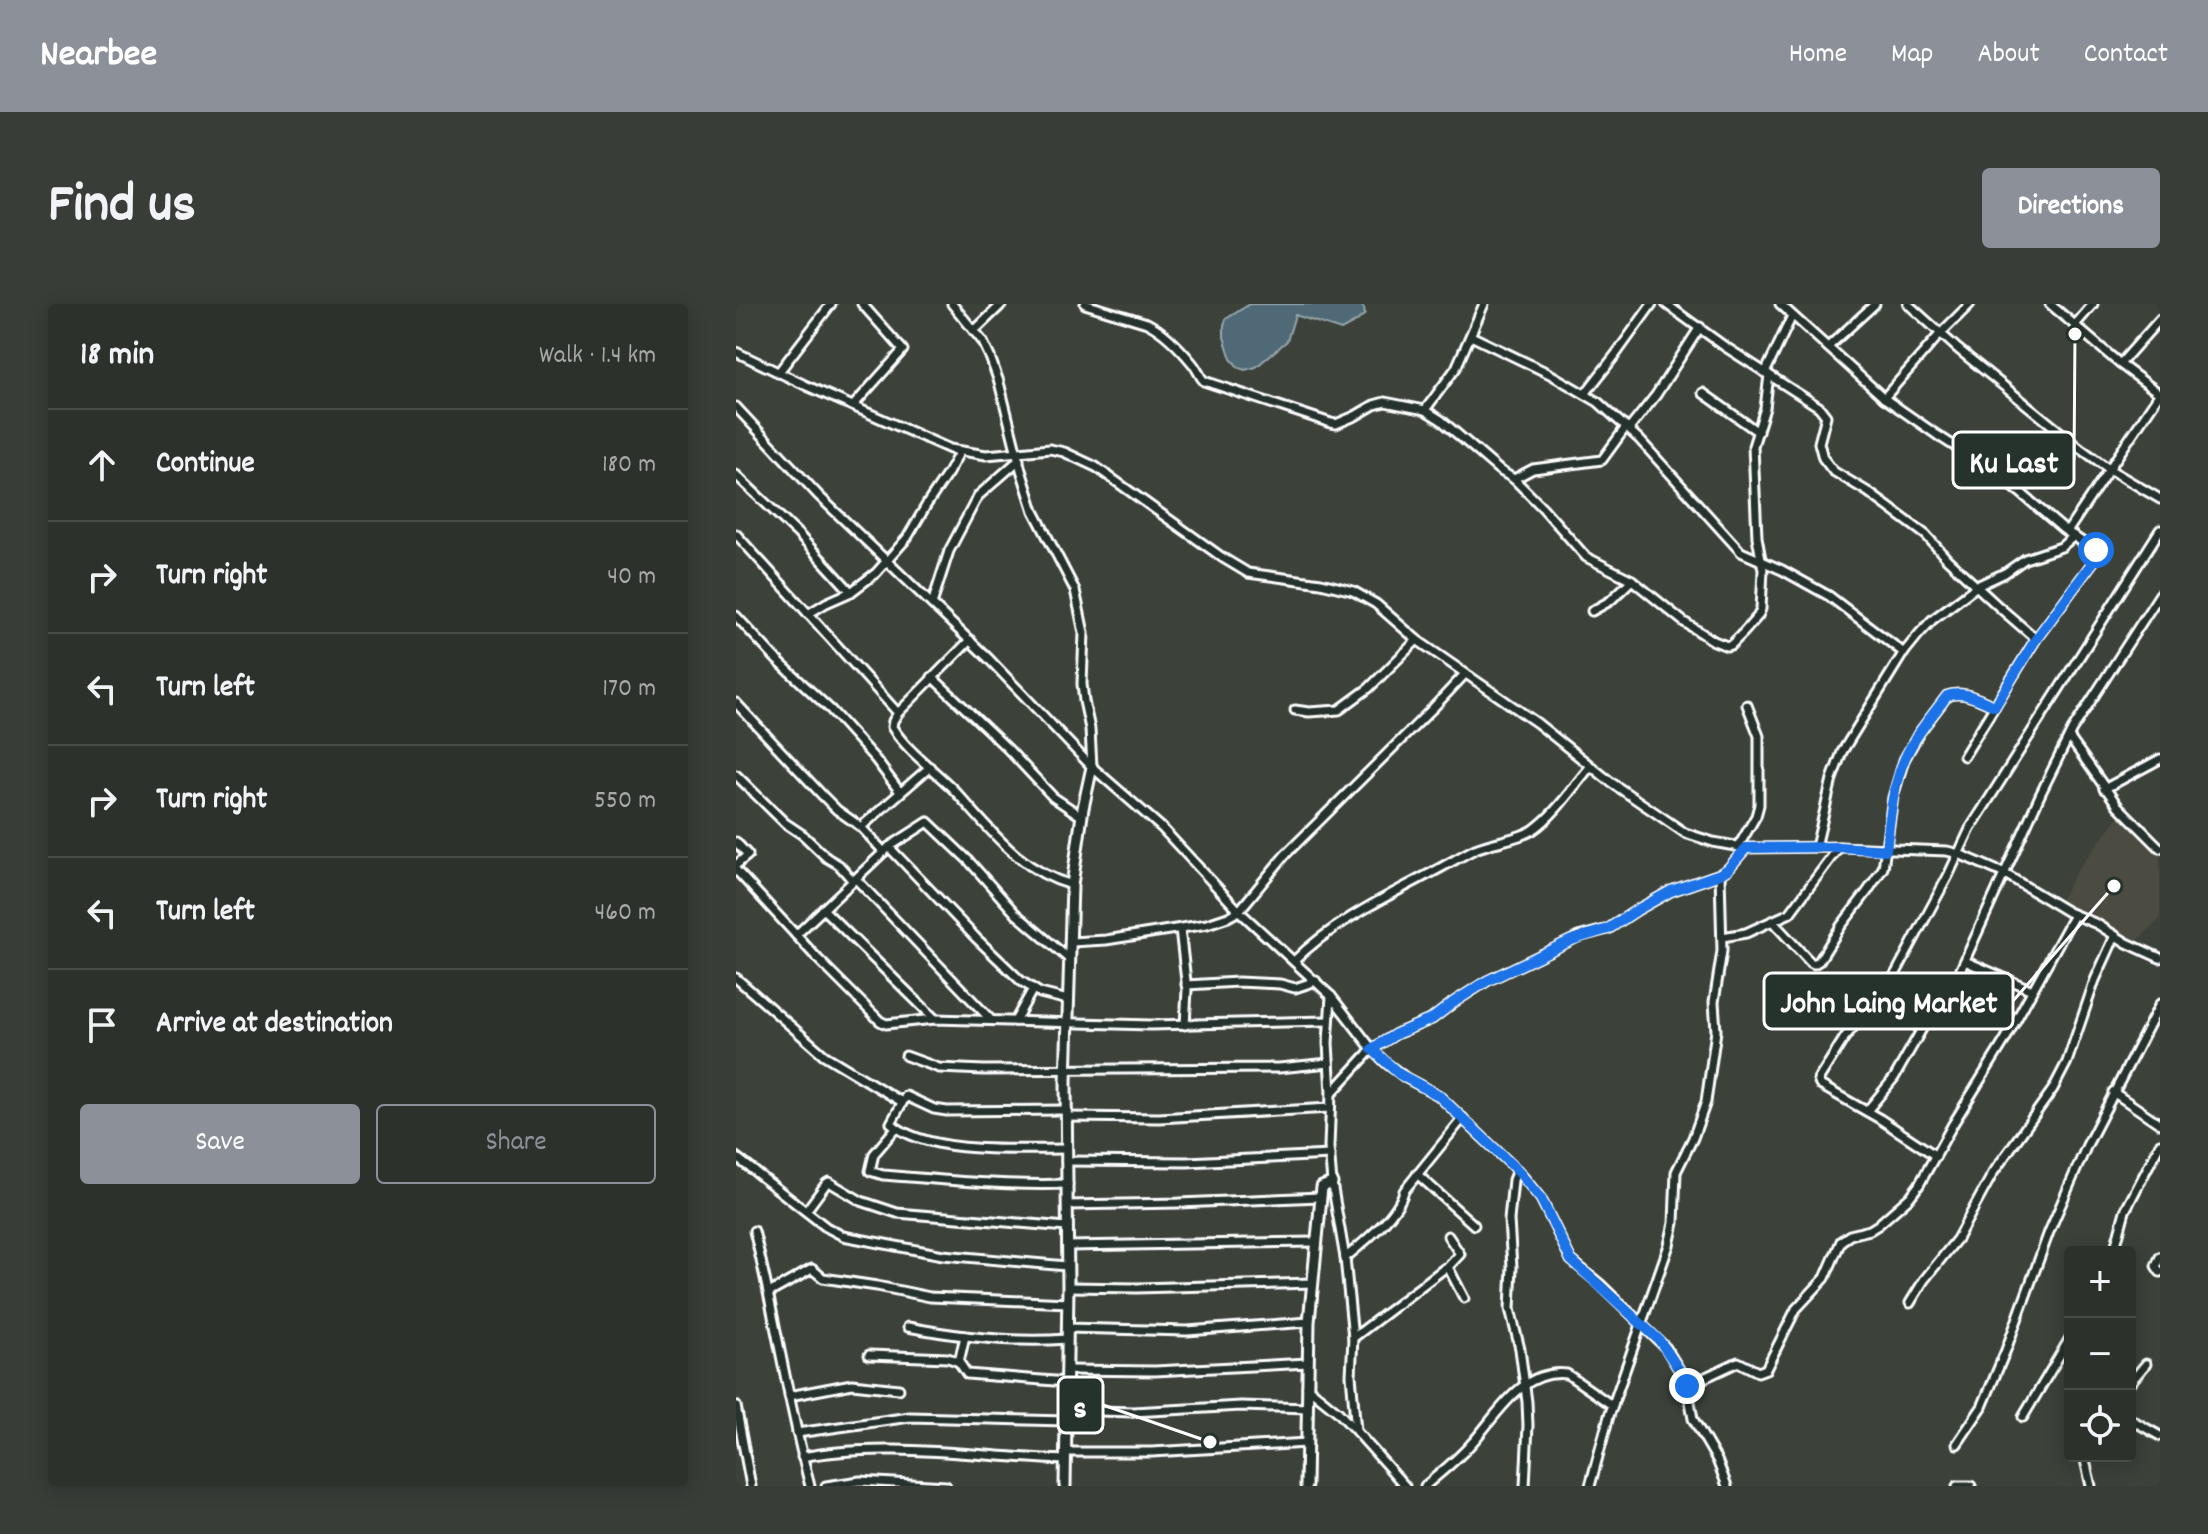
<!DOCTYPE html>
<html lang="en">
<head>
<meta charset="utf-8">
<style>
  body { margin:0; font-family:Dekko,sans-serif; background:#393d38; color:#f1f3f6 }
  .controls { position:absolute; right:24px; bottom:24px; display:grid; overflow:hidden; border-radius:8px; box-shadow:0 4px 20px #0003 }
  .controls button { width:72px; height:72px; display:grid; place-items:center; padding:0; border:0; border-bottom:2px solid #484c48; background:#2d312c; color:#f1f3f6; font:40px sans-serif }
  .stop { position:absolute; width:24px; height:24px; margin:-18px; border:6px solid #1a73e8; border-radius:50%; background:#fff }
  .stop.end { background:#1a73e8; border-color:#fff; box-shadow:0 2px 8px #0008 }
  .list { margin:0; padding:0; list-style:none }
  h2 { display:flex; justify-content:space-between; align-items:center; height:104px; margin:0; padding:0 32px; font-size:34px }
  h2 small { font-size:26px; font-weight:400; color:#a7a9a9 }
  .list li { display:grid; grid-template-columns:52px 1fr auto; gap:24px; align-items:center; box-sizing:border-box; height:112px; padding:0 32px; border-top:2px solid #484c48 }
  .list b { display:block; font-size:30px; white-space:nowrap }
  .list em { font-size:26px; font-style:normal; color:#a7a9a9 }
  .actions { display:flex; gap:16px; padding:24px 32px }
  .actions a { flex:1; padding:18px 0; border:2px solid #8c9099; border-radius:8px; text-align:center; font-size:28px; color:#8c9099 }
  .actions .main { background:#8c9099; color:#fff }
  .icon { flex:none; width:44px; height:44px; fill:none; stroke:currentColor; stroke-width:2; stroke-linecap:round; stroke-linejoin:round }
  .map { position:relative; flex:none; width:1424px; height:1182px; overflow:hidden; border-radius:8px }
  header { display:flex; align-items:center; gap:48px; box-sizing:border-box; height:112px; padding:0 40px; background:#8c9099; color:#fff }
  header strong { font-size:38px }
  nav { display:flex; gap:44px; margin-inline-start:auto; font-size:28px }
  .intro { display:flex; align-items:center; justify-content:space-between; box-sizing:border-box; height:192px; padding:0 48px }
  h1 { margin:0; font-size:56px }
  .button { padding:20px 36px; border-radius:8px; background:#8c9099; color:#fff; font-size:28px; font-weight:700 }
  main { display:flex; gap:48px; padding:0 48px }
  aside { flex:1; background:#2d312c; border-radius:8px; box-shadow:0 4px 20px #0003 }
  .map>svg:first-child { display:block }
  .built { fill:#4b4b43 }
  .water { fill:#506b76; stroke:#96a6ad; stroke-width:2 }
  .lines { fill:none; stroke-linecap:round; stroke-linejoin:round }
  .street-casing { stroke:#fff; stroke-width:13 }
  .secondary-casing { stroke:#fff; stroke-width:15 }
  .street { stroke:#26332d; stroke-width:7 }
  .secondary { stroke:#26332d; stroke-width:9 }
  .route { stroke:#1a73e8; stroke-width:10 }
  .leader { fill:none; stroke:#fff; stroke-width:3 }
  .callout-dot { fill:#fff; stroke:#26332d; stroke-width:3 }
  .callout { fill:#26332d; stroke:#fff; stroke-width:3 }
  .callout-label { font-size:32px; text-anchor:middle; font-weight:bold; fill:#fff }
</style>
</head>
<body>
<header>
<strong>Nearbee</strong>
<nav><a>Home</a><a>Map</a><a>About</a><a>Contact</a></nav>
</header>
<div class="intro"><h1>Find us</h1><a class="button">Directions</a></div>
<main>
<aside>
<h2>18 min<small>Walk · 1.4 km</small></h2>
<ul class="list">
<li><svg class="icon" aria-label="ahead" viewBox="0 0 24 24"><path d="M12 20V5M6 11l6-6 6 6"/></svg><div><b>Continue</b></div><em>180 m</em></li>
<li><svg class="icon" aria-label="right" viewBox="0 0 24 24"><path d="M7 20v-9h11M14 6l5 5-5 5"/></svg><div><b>Turn right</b></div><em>40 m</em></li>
<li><svg class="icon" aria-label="left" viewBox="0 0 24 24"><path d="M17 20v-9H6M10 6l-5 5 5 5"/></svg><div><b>Turn left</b></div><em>170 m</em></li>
<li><svg class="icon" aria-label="right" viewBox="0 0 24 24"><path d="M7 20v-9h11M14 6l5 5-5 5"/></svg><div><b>Turn right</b></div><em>550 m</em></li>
<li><svg class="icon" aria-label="left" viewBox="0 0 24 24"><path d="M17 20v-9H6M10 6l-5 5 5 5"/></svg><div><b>Turn left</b></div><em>460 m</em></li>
<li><svg class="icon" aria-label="arrive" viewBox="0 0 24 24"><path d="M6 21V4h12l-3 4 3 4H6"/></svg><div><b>Arrive at destination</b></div></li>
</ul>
<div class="actions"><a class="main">Save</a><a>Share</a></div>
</aside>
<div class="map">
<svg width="1424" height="1182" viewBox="0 0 1424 1182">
  <rect width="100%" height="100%" fill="#3c413a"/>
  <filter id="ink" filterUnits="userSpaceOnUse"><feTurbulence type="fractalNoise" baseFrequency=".0125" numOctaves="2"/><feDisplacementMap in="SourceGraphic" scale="16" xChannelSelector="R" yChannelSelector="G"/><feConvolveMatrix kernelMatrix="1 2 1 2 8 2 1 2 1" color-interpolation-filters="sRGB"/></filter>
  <g filter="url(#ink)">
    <path class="built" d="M1386,509L1424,545V615L1400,638L1378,628L1369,618L1336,606L1323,598L1341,566Z"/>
    <path class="water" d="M514,0H624L628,4L629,10L620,18L605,26L559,11L551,37L520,63L509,66L503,64L495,55L488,33V21L490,15Z"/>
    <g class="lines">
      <g class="street-casing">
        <g id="street">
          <path d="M216,0L247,38L254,53L263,78L285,166L298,207L339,286L348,329L346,380L348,397L354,425L356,463"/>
          <path d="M349,0L411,19C429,28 444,44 457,60C462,66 463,72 468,77L595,119L600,120L619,112L638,101L649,98L689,106L705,116L763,166L778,175L807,204L850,253L896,276L948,318L978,337L991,342L995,341L1008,328L1022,312L1025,305L1027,266L1021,233L1017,142L1029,104L1033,71"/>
          <path d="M930,0L988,42L1083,103L1090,112L1083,139L1087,154L1097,167L1132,188L1190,231L1211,255L1263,303L1300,335"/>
          <path d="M1044,0L1148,94L1201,131L1240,156L1285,189L1327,225L1361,248L1360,254L1300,335L1228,452"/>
          <path d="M1172,0L1222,45L1344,144L1373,165L1424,195"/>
          <path d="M1314,0L1384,60L1424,90"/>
          <path d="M1339,21L1357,0"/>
          <path d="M238,27L266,0"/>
          <path d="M735,32L814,70L862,98L903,135L1005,248L1046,266L1093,292L1168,349"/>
          <path d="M1092,43L1139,0"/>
          <path d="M0,48L71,82L214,145L250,151L314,145L328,148L360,163L487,254L512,269L585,279L617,287L640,300L681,336L801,419L876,479L949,529L977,538L1010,544L1103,543L1211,547L1223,550L1269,570L1332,608L1361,620L1391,639L1424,654"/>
          <path d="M1384,60L1424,15"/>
          <path d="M42,69L95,0"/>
          <path d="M1029,69L1056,12"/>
          <path d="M967,89L1022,128"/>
          <path d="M849,90L880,50L916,0"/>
          <path d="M1148,94L1204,30L1234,0"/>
          <path d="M117,102L167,46L126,0"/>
          <path d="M0,103L83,192L252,354L356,463L426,524L503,607L595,692L636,745L650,759L670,774L702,791L784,869L805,895L835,956L864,980L930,1044L944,1067L952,1086L957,1115L981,1156L991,1182"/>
          <path d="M689,106L720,64L748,0"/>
          <path d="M893,125L920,91L964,23"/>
          <path d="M0,171L62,230L115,288"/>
          <path d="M778,175L797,165L866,156L890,123"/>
          <path d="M1331,228L1424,89"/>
          <path d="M0,230L162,409"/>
          <path d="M196,300L213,247L242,192L283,156"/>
          <path d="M856,307L874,297L896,276"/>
          <path d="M72,310L90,299L115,288L140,269L171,234L191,200L212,169L224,147"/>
          <path d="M0,312L41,356L95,406L140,456L164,488"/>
          <path d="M234,336L162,409L157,417L156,423C171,447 197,465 217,485C254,524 281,566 336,581"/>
          <path d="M196,373L272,445L317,493L345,512"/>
          <path d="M0,399L87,492L101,506L125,523L148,548"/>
          <path d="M559,406L573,408L603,406L633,384L681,336"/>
          <path d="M1333,433L1382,502L1424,544"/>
          <path d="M0,471L49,519L67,531L91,554L103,561L117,577"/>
          <path d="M1368,485L1424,455"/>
          <path d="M125,523L194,463"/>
          <path d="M0,538L12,551L0,561"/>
          <path d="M153,543L240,634L285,677L304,689L332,696"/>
          <path d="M1002,543L1020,512L1023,501V432L1011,401"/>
          <path d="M1080,543L1096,475L1106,448L1166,351L1183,330L1196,316L1241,282L1269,269L1289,255L1325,243L1338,232"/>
          <path d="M0,566L82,655L144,717L150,720L199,715L415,721L592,717"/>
          <path d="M120,575L255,716"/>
          <path d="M87,605L199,715"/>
          <path d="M1037,618L1074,658L1078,660L1083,657L1105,622L1131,588L1147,564L1157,493L1168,456L1183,429L1211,392C1226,385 1245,397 1259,402"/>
          <path d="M444,625L451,686L449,721"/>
          <path d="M60,631L153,543L192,518L233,557L280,610L333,655"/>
          <path d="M986,633L1010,629L1054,609L1103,543"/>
          <path d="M335,638L370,636L471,620L492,613L503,607L549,551L697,404L729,370"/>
          <path d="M558,657C595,620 644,596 691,571C707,563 723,553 739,545C758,537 781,536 797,526C820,510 836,484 854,463"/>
          <path d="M1229,657L1296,686"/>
          <path d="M0,674L88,751L166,798"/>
          <path d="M450,681L502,678L544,680L559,684L580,677"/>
          <path d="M595,692L592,739L595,789"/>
          <path d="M279,717L297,685"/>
          <path d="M170,752L203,764L248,766L543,764L593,759"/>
          <path d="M1377,788L1424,820"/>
          <path d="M330,806L211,807L198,805L170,792L155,819C190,851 284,845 330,845"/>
          <path d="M1131,807L1158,774L1191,716L1214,689L1305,489L1336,426L1424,290"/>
          <path d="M330,813L423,814L594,804"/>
          <path d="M160,824L138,850L134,867L147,871C209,876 269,882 332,880"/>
          <path d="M1200,852L1144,815L1084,781L1082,776L1109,733L1151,683L1160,669L1212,572L1234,525L1424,226"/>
          <path d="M0,853L90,923L107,932L207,951L331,962"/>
          <path d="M330,857L451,858L594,851"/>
          <path d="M781,866L777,876L773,916L776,963L774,1005L784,1045L791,1098L792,1121L789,1182"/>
          <path d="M681,870L738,921"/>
          <path d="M331,901L443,899L584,893"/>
          <path d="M70,907L90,880L93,878L125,897L161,909L331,923"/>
          <path d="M18,927C39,1011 52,1098 74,1182"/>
          <path d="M331,942L579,938"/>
          <path d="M1378,948L1389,907L1424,840"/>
          <path d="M1424,953L1420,962L1424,968"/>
          <path d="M609,954C627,939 662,911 668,887L727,814"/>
          <path d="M711,964L724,950L712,932"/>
          <path d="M332,983L401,984L577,979"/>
          <path d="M33,989L76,965L87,974L141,982L194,993L332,999"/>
          <path d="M1174,999L1188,976L1221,935L1257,869L1317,785L1331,758L1359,676L1379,632"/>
          <path d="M172,1023C224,1033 279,1039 331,1035"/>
          <path d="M331,1024L451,1027L573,1018"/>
          <path d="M229,1032L223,1058L231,1070L331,1078"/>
          <path d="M617,1034L709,964L713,965L728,994"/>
          <path d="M133,1051L212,1054L223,1058"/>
          <path d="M331,1066L419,1067L572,1059"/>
          <path d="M1394,1079L1410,1060"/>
          <path d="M951,1082L1002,1058L1022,1068L1030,1065L1060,1005L1089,974L1105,937L1114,931L1134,926L1142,921L1174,893L1183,881L1217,820L1269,736L1338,611"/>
          <path d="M571,1083L602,1108L620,1127"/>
          <path d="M53,1092L116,1080L163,1085"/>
          <path d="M0,1102L15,1182"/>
          <path d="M330,1106L397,1108L505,1102L572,1104"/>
          <path d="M1287,1113L1334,1034"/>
          <path d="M1394,1115L1424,1132"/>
          <path d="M61,1129L174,1113L330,1117"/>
          <path d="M1221,1140L1246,1103L1270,1046L1313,928L1351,841L1424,700"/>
          <path d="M329,1148H416L571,1139"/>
          <path d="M1348,1152L1355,1182"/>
          <path d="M66,1153C147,1137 246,1153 329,1156"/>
          <path d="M90,1182L124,1177L210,1182"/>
          <path d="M669,1182L620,1127L615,1071L617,1034L609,954L596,879L593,843L595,790L636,745L660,730L696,715L718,698L751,677L842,633L872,625L901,606L935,587L984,570L992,565L1010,544"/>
          <path d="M689,1182C705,1168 721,1156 735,1140C761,1112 785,1064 831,1070L877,1102"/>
          <path d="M854,1182L873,1112L933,941L938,919L940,868L957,834L970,798L978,741L980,727L978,698L986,647L984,570"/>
          <path d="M1221,1182H1235"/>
        </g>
      </g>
      <g class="secondary-casing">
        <g id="secondary">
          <path d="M329,1182L332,983L330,778L336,581L347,504L356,463"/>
          <path d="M570,1182L573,1018L586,883L596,879"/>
        </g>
      </g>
      <use href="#street" class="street"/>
      <use href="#secondary" class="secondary"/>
    </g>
  </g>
  <g class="lines" filter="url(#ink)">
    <path class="route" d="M951,1082L944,1067L923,1036L835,956L805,895L781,866L702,791L663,770L636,745L660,730L696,715L718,698L751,677L836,636L872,625L901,606L935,587L984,570L992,565L1010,544L1103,543L1150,546C1154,515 1156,483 1169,454C1179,431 1196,412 1211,392C1226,385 1245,397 1259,402L1300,335L1360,254V246"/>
  </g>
  <path class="leader" d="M1339 30L1338 156M1378 582L1277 697M474 1138L367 1101"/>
  <g class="callout-dot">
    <circle cx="1339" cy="30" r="8"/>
    <circle cx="1378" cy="582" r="8"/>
    <circle cx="474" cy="1138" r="8"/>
  </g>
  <g class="callout">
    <rect x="1217" y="128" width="121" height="56" rx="8"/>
    <rect x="1028" y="669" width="249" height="56" rx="8"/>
    <rect x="322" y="1073" width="45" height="56" rx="8"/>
  </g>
  <g class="callout-label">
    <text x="1278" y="168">Ku Last</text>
    <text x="1153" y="708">John Laing Market</text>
    <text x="344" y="1113">s</text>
  </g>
</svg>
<div class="controls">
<button>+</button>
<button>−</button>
<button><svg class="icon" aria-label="locate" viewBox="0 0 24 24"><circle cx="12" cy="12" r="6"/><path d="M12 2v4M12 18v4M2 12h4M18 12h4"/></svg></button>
</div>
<div class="stop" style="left:1360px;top:246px"></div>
<div class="stop end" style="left:951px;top:1082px"></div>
</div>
</main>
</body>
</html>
